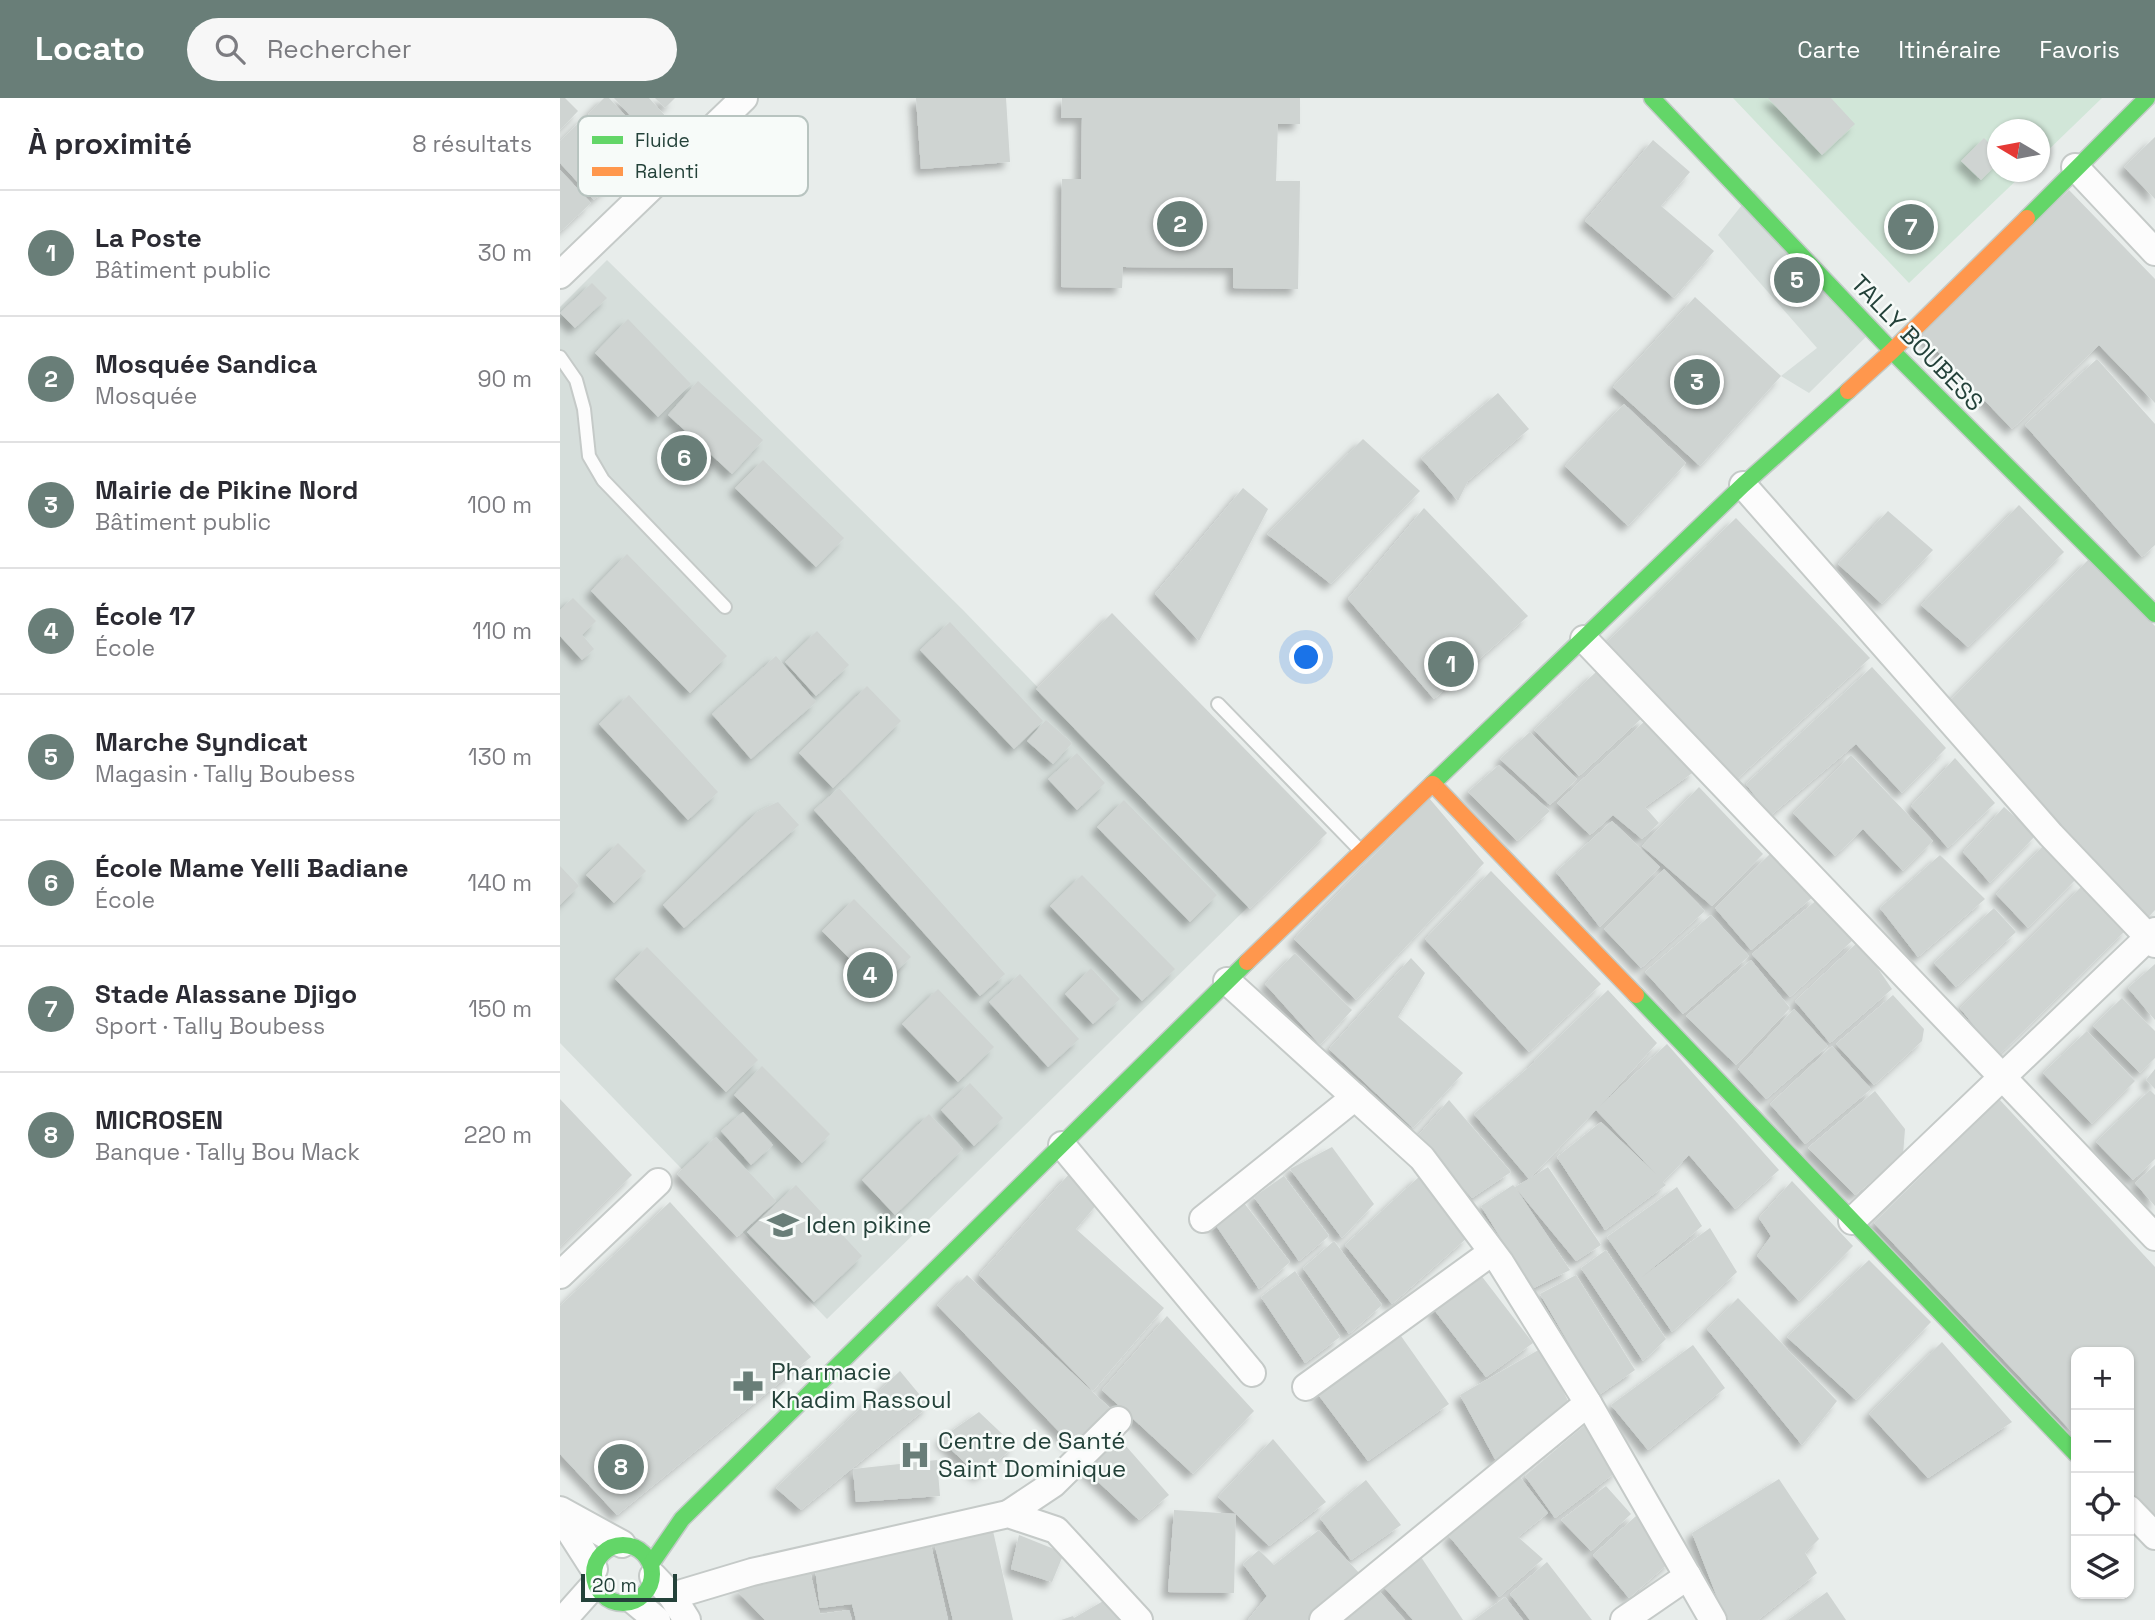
<!DOCTYPE html>
<html lang="fr">
<head>
<meta charset="utf-8">
<style>
  body { margin:0; font-family:"Space Grotesk",sans-serif; background:#f7f7f7; color:#2b2b33 }
  .controls { position:absolute; right:21px; bottom:21px; display:grid; overflow:hidden; border-radius:14px; box-shadow:0 2px 5px #0004 }
  .controls button { width:63px; height:63px; display:grid; place-items:center; padding:0; border:0; border-bottom:2px solid #e1e1e2; background:#fff; color:#2b2b33; font:35px sans-serif }
  .compass { position:absolute; left:1427px; top:21px; width:63px; height:63px; border-radius:50%; background:#fff; box-shadow:0 2px 5px #0004; rotate:280deg }
  .scale { position:absolute; left:21px; bottom:18px; width:96px; box-sizing:border-box; padding-left:7px; border:4px solid #24423a; border-top:0; font-size:19px; line-height:24px; white-space:nowrap; color:#24423a; -webkit-text-stroke:5px #f7fbf9; paint-order:stroke }
  .you { position:absolute; left:747px; top:560px; width:24px; height:24px; margin:-18px; border:5px solid #fff; border-radius:50%; background:#1a73e8; box-shadow:0 0 0 10px #1a73e833 }
  .badge { display:grid; place-items:center; width:46px; height:46px; border-radius:50%; background:#697e78; color:#fff; font-size:23px; font-weight:700 }
  .pin { position:absolute; translate:-50% -50%; border:4px solid #fff; box-shadow:0 2px 7px #0006 }
  .list { margin:0; padding:0; list-style:none }
  h2 { display:flex; justify-content:space-between; align-items:center; height:91px; margin:0; padding:0 28px; font-size:30px }
  h2 small { font-size:23px; font-weight:400; color:#7c7c81 }
  .list li { display:grid; grid-template-columns:46px 1fr auto; gap:21px; align-items:center; box-sizing:border-box; height:126px; padding:0 28px; border-top:2px solid #e1e1e2 }
  .list b { display:block; font-size:26px; white-space:nowrap }
  .list p { margin:0; font-size:23px; white-space:nowrap; color:#7c7c81 }
  .list em { font-size:23px; font-style:normal; color:#7c7c81 }
  .icon { flex:none; width:38px; height:38px; fill:none; stroke:currentColor; stroke-width:2; stroke-linecap:round; stroke-linejoin:round }
  .map { position:relative; flex:none; width:1595px; height:1522px; overflow:hidden }
  header { display:flex; align-items:center; gap:42px; box-sizing:border-box; height:98px; padding:0 35px; background:#697e78; color:#fff }
  header strong { font-size:33px }
  nav { display:flex; gap:38px; margin-inline-start:auto; font-size:24px }
  .search { width:490px; height:63px; background:#f7f7f7; display:flex; align-items:center; gap:18px; box-sizing:border-box; padding:0 24px; border-radius:38px; color:#7c7c81; font-size:26px }
  main { display:flex }
  aside { flex:1; background:#fff }
  .map>svg:first-child { display:block }
  .built { fill:#d6dedb }
  .green { fill:#d1e6d8 }
  .building { fill:#cfd4d2; filter:url(#shadow) }
  .lines { fill:none; stroke-linecap:round; stroke-linejoin:round }
  .lane-casing { stroke:#c5cac8; stroke-width:16 }
  .street-casing { stroke:#c5cac8; stroke-width:30 }
  .fast-casing { stroke:#c3cbc8; stroke-width:19 }
  .slow-casing { stroke:#c3cbc8; stroke-width:19 }
  .lane { stroke:#fcfcfc; stroke-width:12 }
  .street { stroke:#fcfcfc; stroke-width:26 }
  .fast { stroke:#63d668; stroke-width:16 }
  .slow { stroke:#ff974d; stroke-width:16 }
  .labels { text-anchor:middle; stroke-width:5; stroke-linejoin:round; paint-order:stroke }
  .street-label { font-size:24px; fill:#24423a; stroke:#f7fbf9 }
  .poi-label { font-size:24px; fill:#24423a; stroke:#f7fbf9; text-anchor:start }
  .key { fill:#f7fbf9; stroke:#b8c4c0; stroke-width:2 }
  .key-label { font-size:19px; fill:#24423a }
</style>
</head>
<body>
<header>
<strong>Locato</strong>
<div class="search"><svg class="icon" aria-label="search" viewBox="0 0 24 24"><circle cx="10" cy="10" r="6"/><path d="M15 15l6 6"/></svg>Rechercher</div>
<nav><a>Carte</a><a>Itinéraire</a><a>Favoris</a></nav>
</header>
<main>
<aside>
<h2>À proximité<small>8 résultats</small></h2>
<ul class="list">
<li><span class="badge">1</span><div><b>La Poste</b><p>Bâtiment public</p></div><em>30 m</em></li>
<li><span class="badge">2</span><div><b>Mosquée Sandica</b><p>Mosquée</p></div><em>90 m</em></li>
<li><span class="badge">3</span><div><b>Mairie de Pikine Nord</b><p>Bâtiment public</p></div><em>100 m</em></li>
<li><span class="badge">4</span><div><b>École 17</b><p>École</p></div><em>110 m</em></li>
<li><span class="badge">5</span><div><b>Marche Syndicat</b><p>Magasin · Tally Boubess</p></div><em>130 m</em></li>
<li><span class="badge">6</span><div><b>École Mame Yelli Badiane</b><p>École</p></div><em>140 m</em></li>
<li><span class="badge">7</span><div><b>Stade Alassane Djigo</b><p>Sport · Tally Boubess</p></div><em>150 m</em></li>
<li><span class="badge">8</span><div><b>MICROSEN</b><p>Banque · Tally Bou Mack</p></div><em>220 m</em></li>
</ul>
</aside>
<div class="map">
<svg width="1595" height="1522" viewBox="0 0 1595 1522">
  <defs>
    <filter id="shadow"><feDropShadow dx="-6" dy="6" stdDeviation="3.5" flood-color="#0004"/></filter>
  </defs>
  <rect width="100%" height="100%" fill="#e8edeb"/>
  <g class="built">
    <path d="M1194,92L1317,228L1249,295L1221,278L1257,250L1158,137Z"/>
    <path d="M47,162L403,512L689,808L267,1221L0,945V209Z"/>
  </g>
  <path class="green" d="M1173,0H1542L1480,60L1479,32H1437V74H1465L1349,185Z"/>
  <g class="building">
    <path d="M0,0H5L18,13L0,32Z"/>
    <path d="M44,0H49L91,45L72,63L28,16Z"/>
    <path d="M54,0H89L109,22L91,40Z"/>
    <path d="M95,0H115L105,10Z"/>
    <path d="M356,0H446L450,64L361,71Z"/>
    <path d="M502,0H740V26H718L716,83H740L738,191L673,190V170L563,169L562,190L501,189L502,81H521L522,20H501Z"/>
    <path d="M1208,0H1271L1295,26L1262,57Z"/>
    <path d="M25,19L70,68L34,102L0,65V43Z"/>
    <path d="M1595,39V101L1564,69Z"/>
    <path d="M1424,40L1437,53V66L1421,82L1401,63Z"/>
    <path d="M1093,42L1130,74L1101,108L1154,153L1114,200L1025,123Z"/>
    <path d="M0,72L31,105L0,134Z"/>
    <path d="M1509,92L1595,181V305L1539,247L1452,331L1361,236Z"/>
    <path d="M32,185L47,200L15,230L0,215Z"/>
    <path d="M1135,199L1221,278L1140,368L1053,289Z"/>
    <path d="M68,221L131,286L98,319L35,255Z"/>
    <path d="M1537,261L1595,326V447L1582,459L1465,327Z"/>
    <path d="M138,283L203,342L172,376L108,317Z"/>
    <path d="M938,295L969,331L908,383L898,403L861,360Z"/>
    <path d="M1064,306L1126,365L1068,428L1005,368Z"/>
    <path d="M803,341L860,393L771,486L707,436Z"/>
    <path d="M203,362L284,440L256,469L175,390Z"/>
    <path d="M683,390L708,411L639,543L595,496Z"/>
    <path d="M1459,407L1504,454L1408,549L1361,507Z"/>
    <path d="M864,410L968,518L874,601L788,501Z"/>
    <path d="M1328,413L1373,452L1322,506L1278,466Z"/>
    <path d="M1176,420L1310,560L1177,681L1047,544Z"/>
    <path d="M67,456L167,558L130,595L31,493Z"/>
    <path d="M1529,461L1595,528V812L1582,826L1384,609Z"/>
    <path d="M13,500L36,523L22,537L34,551L22,562L0,538V512Z"/>
    <path d="M552,515L767,735L690,811L476,591Z"/>
    <path d="M390,524L483,623L454,651L360,552Z"/>
    <path d="M257,533L289,567L256,598L225,564Z"/>
    <path d="M216,558L256,604L191,661L152,616Z"/>
    <path d="M1312,569L1386,650L1342,695L1296,646L1210,718L1186,686Z"/>
    <path d="M1036,574L1082,620L1019,678L974,632Z"/>
    <path d="M307,588L341,623L273,690L239,655Z"/>
    <path d="M69,597L158,694L128,722L39,626Z"/>
    <path d="M486,622L512,645L493,666L467,643Z"/>
    <path d="M1086,622L1135,673L1085,709L1099,725L1082,741L1053,717L1030,737L997,705Z"/>
    <path d="M970,634L1017,681L990,707L940,661Z"/>
    <path d="M517,655L545,685L517,712L488,681Z"/>
    <path d="M1291,657L1373,743L1343,773L1303,731L1275,758L1233,715Z"/>
    <path d="M1395,660L1435,705L1388,750L1351,708Z"/>
    <path d="M939,667L990,713L957,743L908,694Z"/>
    <path d="M1139,689L1203,756L1152,808L1082,748Z"/>
    <path d="M279,690L445,876L420,898L254,712Z"/>
    <path d="M869,700L924,765L796,902L734,841Z"/>
    <path d="M564,702L657,797L630,824L537,729Z"/>
    <path d="M218,704L239,727L124,830L103,807L197,714Z"/>
    <path d="M1444,709L1476,737L1430,785L1403,754Z"/>
    <path d="M1052,723L1100,769L1040,829L996,774Z"/>
    <path d="M58,745L86,773L54,805L26,777Z"/>
    <path d="M1486,745L1518,779L1468,830L1436,796Z"/>
    <path d="M1211,755L1254,798L1191,852L1155,810Z"/>
    <path d="M1380,757L1425,801L1358,859L1320,810Z"/>
    <path d="M0,768L19,788L0,807Z"/>
    <path d="M1104,771L1145,813L1081,870L1044,831Z"/>
    <path d="M931,773L1041,886L969,954L865,841Z"/>
    <path d="M522,777L615,871L582,903L490,808Z"/>
    <path d="M1523,787L1567,831L1438,958L1400,910Z"/>
    <path d="M294,801L351,859L319,890L262,833Z"/>
    <path d="M1258,801L1293,842L1230,899L1192,856Z"/>
    <path d="M1434,810L1456,834L1396,889L1374,865Z"/>
    <path d="M1151,817L1189,858L1123,916L1085,874Z"/>
    <path d="M1299,843L1332,891L1270,945L1235,903Z"/>
    <path d="M87,849L198,962L166,994L55,881Z"/>
    <path d="M735,855L792,912L760,947L705,886Z"/>
    <path d="M851,860L865,875L838,919L903,975L853,1030L769,951Z"/>
    <path d="M1191,862L1230,910L1176,967L1126,918Z"/>
    <path d="M1595,866V922L1568,890Z"/>
    <path d="M531,870L560,901L533,926L505,896Z"/>
    <path d="M460,876L519,941L488,969L429,904Z"/>
    <path d="M378,891L434,949L398,984L342,926Z"/>
    <path d="M1048,892L1097,945L1040,1008L1107,946L1219,1072L1175,1111L1129,1057L1103,1084L1106,1087L1045,1132L997,1059L1041,1024L1096,1076L1036,1012L969,1081L988,1069L1041,1147L1016,1163L955,1089L1010,1172L972,1191L921,1108L953,1087L955,1089L969,1081L914,1016L975,964L974,963Z"/>
    <path d="M1333,897L1364,931L1362,943L1314,987L1276,946Z"/>
    <path d="M1562,900L1595,933V960L1580,975L1533,928Z"/>
    <path d="M1234,911L1268,948L1206,1001L1178,971Z"/>
    <path d="M1527,933L1575,983L1532,1026L1483,975Z"/>
    <path d="M1272,948L1311,991L1245,1046L1210,1006Z"/>
    <path d="M202,968L270,1036L242,1065L174,997Z"/>
    <path d="M1595,971V991L1586,982Z"/>
    <path d="M410,985L443,1020L414,1048L381,1012Z"/>
    <path d="M1590,992L1595,997V1061L1573,1082L1536,1044Z"/>
    <path d="M1315,993L1345,1031L1343,1057L1295,1097L1248,1050Z"/>
    <path d="M0,1001L72,1077L0,1149Z"/>
    <path d="M1439,1001L1595,1169V1421L1569,1393V1254H1516V1338L1314,1125Z"/>
    <path d="M889,1002L951,1074L912,1100L856,1040Z"/>
    <path d="M183,1014L213,1047L191,1067L161,1033Z"/>
    <path d="M369,1016L403,1051L335,1117L302,1082Z"/>
    <path d="M156,1039L216,1103L177,1139L117,1076Z"/>
    <path d="M772,1049L814,1106L782,1140L730,1071Z"/>
    <path d="M1595,1067V1108L1575,1085Z"/>
    <path d="M510,1075L538,1105L516,1131L604,1210L533,1293L419,1177Z"/>
    <path d="M861,1077L908,1139L832,1206L785,1147Z"/>
    <path d="M724,1078L769,1138L739,1163L694,1099Z"/>
    <path d="M1232,1083L1293,1148L1239,1203L1197,1158L1211,1138L1199,1120Z"/>
    <path d="M236,1087L302,1158L254,1204L187,1134Z"/>
    <path d="M1117,1089L1142,1128L1082,1179L1150,1130L1177,1174L1112,1234L1047,1139Z"/>
    <path d="M110,1104L251,1259L57,1417L0,1356V1208Z"/>
    <path d="M684,1105L730,1164L699,1191L653,1123Z"/>
    <path d="M774,1143L822,1207L789,1236L743,1170Z"/>
    <path d="M1046,1152L1106,1241L1083,1263L1021,1170Z"/>
    <path d="M1309,1162L1371,1224L1296,1302L1227,1239Z"/>
    <path d="M735,1173L780,1239L745,1265L701,1199Z"/>
    <path d="M920,1176L973,1245L926,1279L872,1209Z"/>
    <path d="M407,1177L554,1314L513,1348L377,1207Z"/>
    <path d="M1016,1177L1075,1272L1039,1297L980,1196Z"/>
    <path d="M1178,1200L1277,1303L1242,1347L1147,1231Z"/>
    <path d="M607,1218L694,1313L633,1376L542,1292Z"/>
    <path d="M841,1238L889,1306L808,1363L757,1295Z"/>
    <path d="M1382,1244L1452,1324L1368,1380L1309,1316Z"/>
    <path d="M1133,1247L1165,1290L1088,1352L1051,1307Z"/>
    <path d="M982,1250L1010,1307L936,1363L900,1297Z"/>
    <path d="M340,1273L369,1308L241,1412L216,1390Z"/>
    <path d="M419,1314L455,1348L419,1378L380,1341Z"/>
    <path d="M1026,1326L1059,1372L995,1420L965,1378Z"/>
    <path d="M551,1331L609,1397L579,1422L518,1365Z"/>
    <path d="M713,1341L766,1404L709,1448L676,1416L674,1495L608,1494L614,1412L676,1416L658,1399Z"/>
    <path d="M377,1362L380,1398L296,1404L293,1371Z"/>
    <path d="M960,1379L988,1415L958,1439L983,1461L939,1499L889,1438Z"/>
    <path d="M1219,1381L1259,1441L1245,1455L1257,1475L1198,1522H1166L1132,1435Z"/>
    <path d="M806,1382L841,1427L791,1462L760,1420Z"/>
    <path d="M1046,1388L1071,1416L1031,1453L1001,1422Z"/>
    <path d="M1076,1418L1111,1463L1069,1500L1033,1457Z"/>
    <path d="M759,1432L801,1477L747,1522H688L707,1498L683,1466L699,1452L714,1467Z"/>
    <path d="M433,1433L453,1522H393L374,1444Z"/>
    <path d="M459,1437L504,1455L492,1484L451,1471Z"/>
    <path d="M371,1447L388,1522H296L292,1506L260,1510L255,1470Z"/>
    <path d="M861,1459L903,1522H853L823,1488Z"/>
    <path d="M987,1464L1032,1522H970L950,1496Z"/>
    <path d="M249,1469L260,1516L289,1512L292,1522H205L177,1493Z"/>
    <path d="M820,1494L845,1522H779Z"/>
    <path d="M1267,1494L1286,1522H1228Z"/>
    <path d="M945,1499L963,1522H914Z"/>
    <path d="M545,1502L562,1522H501L513,1518L514,1520Z"/>
  </g>
  <g class="lines">
    <g class="lane-casing">
      <g id="lane">
        <path d="M0,259L16,282L24,311L29,358L43,382L165,509"/>
        <path d="M658,606L799,751"/>
      </g>
    </g>
    <g class="street-casing">
      <g id="street">
        <path d="M1515,69L1595,154"/>
        <path d="M0,177L184,0"/>
        <path d="M1183,387L1491,737L1595,846"/>
        <path d="M1024,541L1595,1139"/>
        <path d="M667,883L862,1060L940,1164L1028,1305L1153,1522"/>
        <path d="M502,1047L692,1275"/>
        <path d="M643,1121L795,999"/>
        <path d="M1292,1123L1595,833"/>
        <path d="M0,1177L98,1084"/>
        <path d="M746,1289L932,1154"/>
        <path d="M1569,1411L1595,1438"/>
        <path d="M0,1412L62,1446"/>
        <path d="M448,1416L493,1386L558,1322"/>
        <path d="M0,1418L34,1471"/>
        <path d="M93,1478L112,1498L127,1522"/>
        <path d="M112,1498L192,1474L448,1416L496,1432L579,1522"/>
        <path d="M74,1503L97,1522"/>
        <path d="M3,1522L35,1486"/>
        <path d="M763,1522L1028,1305"/>
        <path d="M1064,1522L1128,1478"/>
      </g>
    </g>
    <g class="fast-casing">
      <g id="fast">
        <path d="M1092,0L1332,253L1595,516"/>
        <path d="M1467,120L1587,0"/>
        <path d="M872,686L1183,387L1288,293"/>
        <path d="M1076,897L1516,1356"/>
        <circle cx="63" cy="1476" r="29"/>
        <path d="M91,1466L122,1421L687,864"/>
      </g>
    </g>
    <g class="slow-casing">
      <g id="slow">
        <path d="M1288,293L1332,253L1467,120"/>
        <path d="M873,686L1076,897"/>
        <path d="M687,864L872,686"/>
      </g>
    </g>
    <use href="#lane" class="lane"/>
    <use href="#street" class="street"/>
    <use href="#fast" class="fast"/>
    <use href="#slow" class="slow"/>
  </g>
  <defs>
    <g id="school-bare" transform="scale(2.415)"><path d="M0-5L7-2L0 1L-7-2ZM-4 1L0 2.5L4 1V4Q0 6-4 4Z" fill="#697e78" stroke="#f7fbf9" stroke-width="2.5" paint-order="stroke"/></g>
    <g id="pharmacy-bare" transform="scale(2.415)"><path d="M-2-6h4v4h4v4h-4v4h-4v-4h-4v-4h4Z" fill="#697e78" stroke="#f7fbf9" stroke-width="2.5" paint-order="stroke"/></g>
    <g id="hospital-bare" transform="scale(2.415)"><path d="M-5-5h3v3.5h4V-5h3V5h-3V1.5h-4V5h-3Z" fill="#697e78" stroke="#f7fbf9" stroke-width="2.5" paint-order="stroke"/></g>
  </defs>
  <g fill-rule="evenodd">
    <use href="#school-bare" x="223" y="1127"/>
    <use href="#pharmacy-bare" x="188" y="1288"/>
    <use href="#hospital-bare" x="355" y="1357"/>
  </g>
  <g class="labels">
    <g class="street-label">
      <text transform="translate(1357 245) rotate(46)" y="8">TALLY BOUBESS</text>
    </g>
    <g class="poi-label">
      <text x="246" y="1135">Iden pikine</text>
      <text x="211" y="1282">Pharmacie<tspan x="211" dy="28">Khadim Rassoul</tspan></text>
      <text x="378" y="1351">Centre de Santé<tspan x="378" dy="28">Saint Dominique</tspan></text>
    </g>
  </g>
  <rect x="18" y="18" width="230" height="80" rx="10" class="key"/>
  <rect x="32" y="38" width="31" height="8" fill="#63d668"/>
  <rect x="32" y="69" width="31" height="9" fill="#ff974d"/>
  <g class="key-label">
    <text x="75" y="49">Fluide</text>
    <text x="75" y="80">Ralenti</text>
  </g>
</svg>
<div class="controls">
<button>+</button>
<button>−</button>
<button><svg class="icon" aria-label="locate" viewBox="0 0 24 24"><circle cx="12" cy="12" r="6"/><path d="M12 2v4M12 18v4M2 12h4M18 12h4"/></svg></button>
<button><svg class="icon" aria-label="layers" viewBox="0 0 24 24"><path d="M12 4l9 5-9 5-9-5zM3 14l9 5 9-5"/></svg></button>
</div>
<svg class="compass" viewBox="-18 -18 36 36"><path d="M0-13l5 13h-10z" fill="#e53935"/><path d="M0 13l5-13h-10z" fill="#7c7c81"/></svg>
<div class="scale">20 m</div>
<div class="you"></div>
<div class="pin badge" style="left:891px;top:566px">1</div>
<div class="pin badge" style="left:620px;top:126px">2</div>
<div class="pin badge" style="left:1137px;top:284px">3</div>
<div class="pin badge" style="left:310px;top:877px">4</div>
<div class="pin badge" style="left:1237px;top:182px">5</div>
<div class="pin badge" style="left:124px;top:360px">6</div>
<div class="pin badge" style="left:1351px;top:129px">7</div>
<div class="pin badge" style="left:61px;top:1369px">8</div>
</div>
</main>
</body>
</html>
